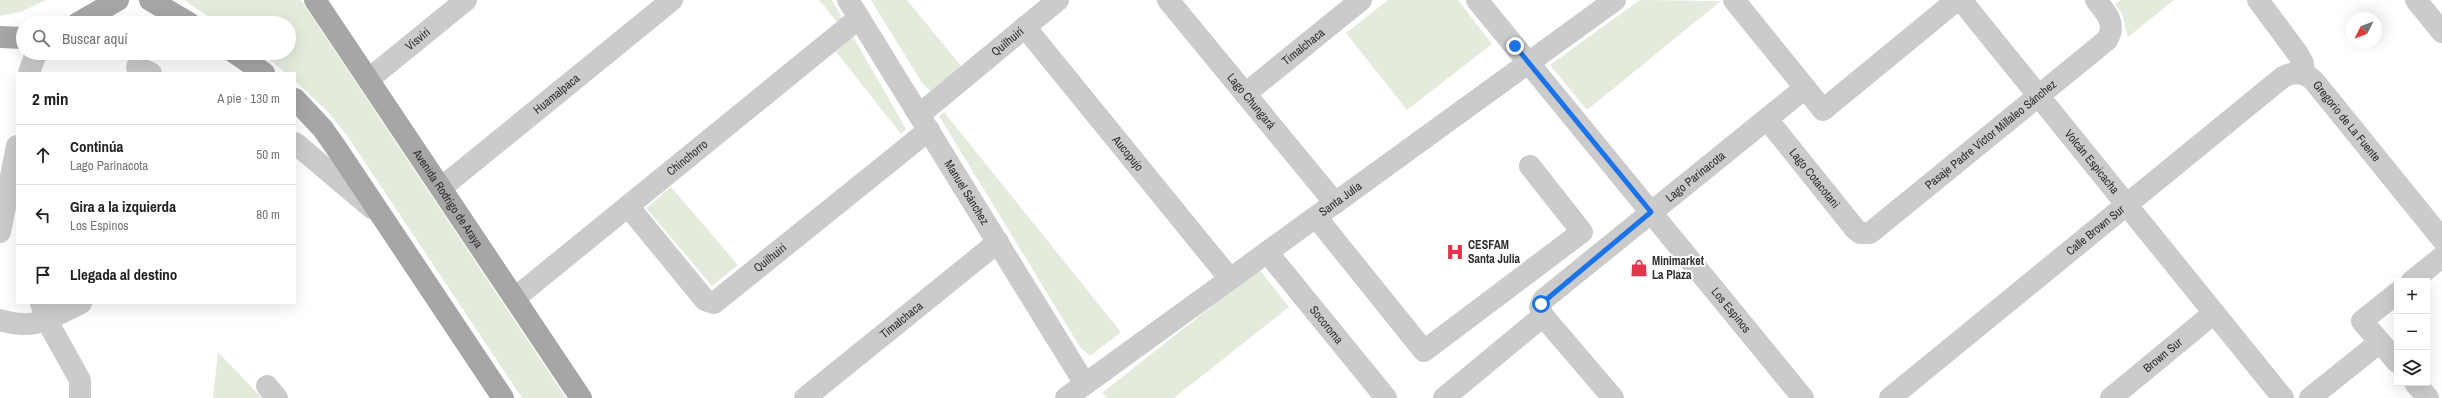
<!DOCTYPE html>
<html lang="es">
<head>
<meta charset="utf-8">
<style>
  body { margin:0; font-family:"Archivo Narrow",sans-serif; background:#f2f2f2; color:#202124 }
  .controls { position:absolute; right:12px; bottom:12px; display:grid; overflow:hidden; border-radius:0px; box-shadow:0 4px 16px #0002 }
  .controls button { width:36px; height:36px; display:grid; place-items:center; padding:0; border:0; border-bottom:1px solid #e0e0e0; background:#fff; color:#202124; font:20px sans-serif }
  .compass { position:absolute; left:2346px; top:12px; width:36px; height:36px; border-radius:50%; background:#fff; box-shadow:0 4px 16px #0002; rotate:228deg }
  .stop { position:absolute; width:12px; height:12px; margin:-9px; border:3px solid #1a73e8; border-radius:50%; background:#fff }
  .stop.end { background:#1a73e8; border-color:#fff; box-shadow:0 1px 4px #0008 }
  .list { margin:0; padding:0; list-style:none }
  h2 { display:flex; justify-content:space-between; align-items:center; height:52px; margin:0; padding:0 16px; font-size:17px }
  h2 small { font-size:13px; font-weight:400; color:#757577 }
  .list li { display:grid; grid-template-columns:26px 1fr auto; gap:12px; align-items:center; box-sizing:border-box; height:60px; padding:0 16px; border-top:1px solid #e0e0e0 }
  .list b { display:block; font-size:15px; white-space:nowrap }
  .list p { margin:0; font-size:13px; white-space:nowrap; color:#757577 }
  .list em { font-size:13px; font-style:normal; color:#757577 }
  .icon { flex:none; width:22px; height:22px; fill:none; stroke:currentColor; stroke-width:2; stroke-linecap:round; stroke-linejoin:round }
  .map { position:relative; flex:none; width:2442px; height:398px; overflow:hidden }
  .search { position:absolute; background:#fff; box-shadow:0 4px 16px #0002; left:16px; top:16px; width:280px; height:44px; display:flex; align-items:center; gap:10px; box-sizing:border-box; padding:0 14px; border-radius:22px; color:#757577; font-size:15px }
  .panel { position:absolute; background:#fff; box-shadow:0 4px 16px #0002; left:16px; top:72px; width:280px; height:232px; border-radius:0px }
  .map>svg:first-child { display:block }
  .green { fill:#e5ebdc }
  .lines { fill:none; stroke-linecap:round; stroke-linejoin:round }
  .minor { stroke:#cbcbcb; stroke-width:22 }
  .major { stroke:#a6a6a6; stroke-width:22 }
  .route { stroke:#1a73e8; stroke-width:5 }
  .labels { text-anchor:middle; stroke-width:4; stroke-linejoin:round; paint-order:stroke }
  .street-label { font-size:12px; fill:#2e2e2e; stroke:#fff }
  .poi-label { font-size:12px; font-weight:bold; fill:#2e2e2e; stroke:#fff; text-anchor:start }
</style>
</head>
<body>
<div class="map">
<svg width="2442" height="398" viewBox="0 0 2442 398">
  <rect width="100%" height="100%" fill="#fff"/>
  <g class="green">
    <path d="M0,0H47L20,12L0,16Z"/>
    <path d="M184,0H301L566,398H522L348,137L326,110L295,81V73H286L261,53H289V23H218Z"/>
    <path d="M819,0H832L843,19L838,23Z"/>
    <path d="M871,0H907L963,68L932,92L922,83Z"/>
    <path d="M1388,0H1458L1492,44L1407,110L1346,33Z"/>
    <path d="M1640,0L1721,1L1587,110L1550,65Z"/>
    <path d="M2120,0H2174L2128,37L2122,14L2115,4Z"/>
    <path d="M851,33L906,129L901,134L833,48Z"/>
    <path d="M944,112L1121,332L1090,356L1080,347L939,116Z"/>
    <path d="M671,187L738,265L712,286L646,208Z"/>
    <path d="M1259,269L1289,307L1174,398H1107L1102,393Z"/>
    <path d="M218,352L262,398H213Z"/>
  </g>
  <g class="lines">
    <g class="minor">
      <path id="s1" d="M848,0L1085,384"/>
      <path id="s2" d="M1168,0L1335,203"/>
      <path id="s3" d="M1477,0L1803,398"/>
      <path d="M1734,0L1823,110L1957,0"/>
      <path id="s4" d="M1961,0L2283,398"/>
      <path d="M2258,0L2298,54L2303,63L2304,74"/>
      <path d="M2416,0L2442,32"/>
      <path id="s5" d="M1025,27L1230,279"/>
      <path d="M137,67L151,73"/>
      <path d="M29,73L36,53"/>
      <path id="s6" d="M369,79L466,0"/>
      <path id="s7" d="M1245,94L1361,0"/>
      <path id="s8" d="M919,115L1058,0"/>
      <path id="s9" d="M1767,119L1856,230L1860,233H1870L2107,40C2117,23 2106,13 2096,0"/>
      <path d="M295,143L372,208"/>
      <path id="s10" d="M441,188L672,0"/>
      <path id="s11" d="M628,206L705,300L714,303L929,130"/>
      <path d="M1316,217L1424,351L1582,232L1530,166"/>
      <path d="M0,232L17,146"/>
      <path id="s12" d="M1267,252L1386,398"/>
      <path d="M2412,281L2442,257"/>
      <path d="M2397,293L2362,321L2397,362"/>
      <path id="s13" d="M515,298L859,18"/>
      <path d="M41,303L46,319L80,380V398"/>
      <path d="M0,320C36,331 49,318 81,303"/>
      <path d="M2415,383L2428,398"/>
      <path d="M267,386L277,398"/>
      <path id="s14" d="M805,398L998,242"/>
      <path id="s15" d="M1066,398L1615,0"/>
      <path d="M1444,398L1543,316"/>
      <path id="s16" d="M1613,398L1543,316L1540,307L1543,300L1805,88"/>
      <path id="s17" d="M1890,398L2283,77C2294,71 2305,72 2314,81L2442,239"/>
      <path id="s18" d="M2111,398L2214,313"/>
      <path d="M2310,398L2380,342"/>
    </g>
    <g class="major">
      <path d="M150,0L189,23"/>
      <path id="s19" d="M315,0L581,398"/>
      <path d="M78,23L118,0"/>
      <path d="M0,37L23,38"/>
      <path d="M235,53L264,73"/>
      <path d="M295,99L323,129L337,149L503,398"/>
    </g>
  </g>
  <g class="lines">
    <path class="route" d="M1515,46L1651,212L1541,304"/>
  </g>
  <defs>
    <g id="hospital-bare" transform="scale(1.38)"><path d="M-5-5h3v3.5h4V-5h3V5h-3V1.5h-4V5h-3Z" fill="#e2344a" stroke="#fff" stroke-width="2.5" paint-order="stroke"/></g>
    <g id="shop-bare" transform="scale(1.38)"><path d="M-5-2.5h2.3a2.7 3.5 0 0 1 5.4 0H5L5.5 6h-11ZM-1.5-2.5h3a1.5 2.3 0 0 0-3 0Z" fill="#e2344a" stroke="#fff" stroke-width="2.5" paint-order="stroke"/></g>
  </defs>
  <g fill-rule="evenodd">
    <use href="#hospital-bare" x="1455" y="252"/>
    <use href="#shop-bare" x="1639" y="268"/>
  </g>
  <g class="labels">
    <g class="street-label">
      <text dy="4" stroke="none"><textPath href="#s6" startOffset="63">Visviri</textPath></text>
      <text dy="4" stroke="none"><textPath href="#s8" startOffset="115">Quilhuiri</textPath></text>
      <text dy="4" stroke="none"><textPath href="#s7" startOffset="75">Timalchaca</textPath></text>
      <text dy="4" stroke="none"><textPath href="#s10" startOffset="149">Huamalpaca</textPath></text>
      <text dy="4" stroke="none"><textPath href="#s2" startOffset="131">Lago Chungará</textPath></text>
      <text dy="4" stroke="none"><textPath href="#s17" startOffset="593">Gregorio de La Fuente</textPath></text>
      <text dy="4" stroke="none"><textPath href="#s9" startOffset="313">Pasaje Padre Víctor Millaleo Sánchez</textPath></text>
      <text dy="4" stroke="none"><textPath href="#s5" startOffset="163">Aucopujo</textPath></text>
      <text dy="4" stroke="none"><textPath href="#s13" startOffset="222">Chinchorro</textPath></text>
      <text dy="4" stroke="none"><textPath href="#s4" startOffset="208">Volcán Espicacha</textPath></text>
      <text dy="4" stroke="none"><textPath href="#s16" startOffset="321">Lago Parinacota</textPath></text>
      <text dy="4" stroke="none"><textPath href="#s9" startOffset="76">Lago Cotacotani</textPath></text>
      <text dy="4" stroke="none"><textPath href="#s1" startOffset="226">Manuel Sánchez</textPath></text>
      <text dy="4" stroke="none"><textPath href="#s19" startOffset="239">Avenida Rodrigo de Araya</textPath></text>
      <text dy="4" stroke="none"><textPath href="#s15" startOffset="339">Santa Julia</textPath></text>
      <text dy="4" stroke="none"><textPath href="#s17" startOffset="265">Calle Brown Sur</textPath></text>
      <text dy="4" stroke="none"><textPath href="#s11" startOffset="203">Quilhuiri</textPath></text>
      <text dy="4" stroke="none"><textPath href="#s3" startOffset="401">Los Espinos</textPath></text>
      <text dy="4" stroke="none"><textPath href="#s14" startOffset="124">Timalchaca</textPath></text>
      <text dy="4" stroke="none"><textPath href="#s12" startOffset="94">Socoroma</textPath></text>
      <text dy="4" stroke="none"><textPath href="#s18" startOffset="67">Brown Sur</textPath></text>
    </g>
    <g class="poi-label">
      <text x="1468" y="249">CESFAM<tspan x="1468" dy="14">Santa Julia</tspan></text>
      <text x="1652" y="265">Minimarket<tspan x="1652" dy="14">La Plaza</tspan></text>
    </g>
  </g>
</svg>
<div class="controls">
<button>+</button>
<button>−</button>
<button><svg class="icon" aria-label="layers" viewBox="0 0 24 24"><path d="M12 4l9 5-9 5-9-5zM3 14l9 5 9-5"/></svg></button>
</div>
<svg class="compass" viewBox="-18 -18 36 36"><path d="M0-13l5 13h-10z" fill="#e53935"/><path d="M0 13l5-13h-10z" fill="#757577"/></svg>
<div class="stop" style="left:1541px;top:304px"></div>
<div class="stop end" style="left:1515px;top:46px"></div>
<div class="search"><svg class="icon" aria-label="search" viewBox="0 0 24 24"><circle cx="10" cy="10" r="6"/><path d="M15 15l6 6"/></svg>Buscar aquí</div>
<section class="panel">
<h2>2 min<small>A pie · 130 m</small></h2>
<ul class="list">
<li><svg class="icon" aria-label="ahead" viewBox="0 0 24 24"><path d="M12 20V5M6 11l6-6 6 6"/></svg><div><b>Continúa</b><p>Lago Parinacota</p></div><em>50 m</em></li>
<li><svg class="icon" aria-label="left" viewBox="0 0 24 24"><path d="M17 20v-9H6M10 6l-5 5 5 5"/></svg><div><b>Gira a la izquierda</b><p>Los Espinos</p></div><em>80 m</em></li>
<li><svg class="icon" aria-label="arrive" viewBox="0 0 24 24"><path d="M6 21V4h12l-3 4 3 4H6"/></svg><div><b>Llegada al destino</b></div></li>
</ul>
</section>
</div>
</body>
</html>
